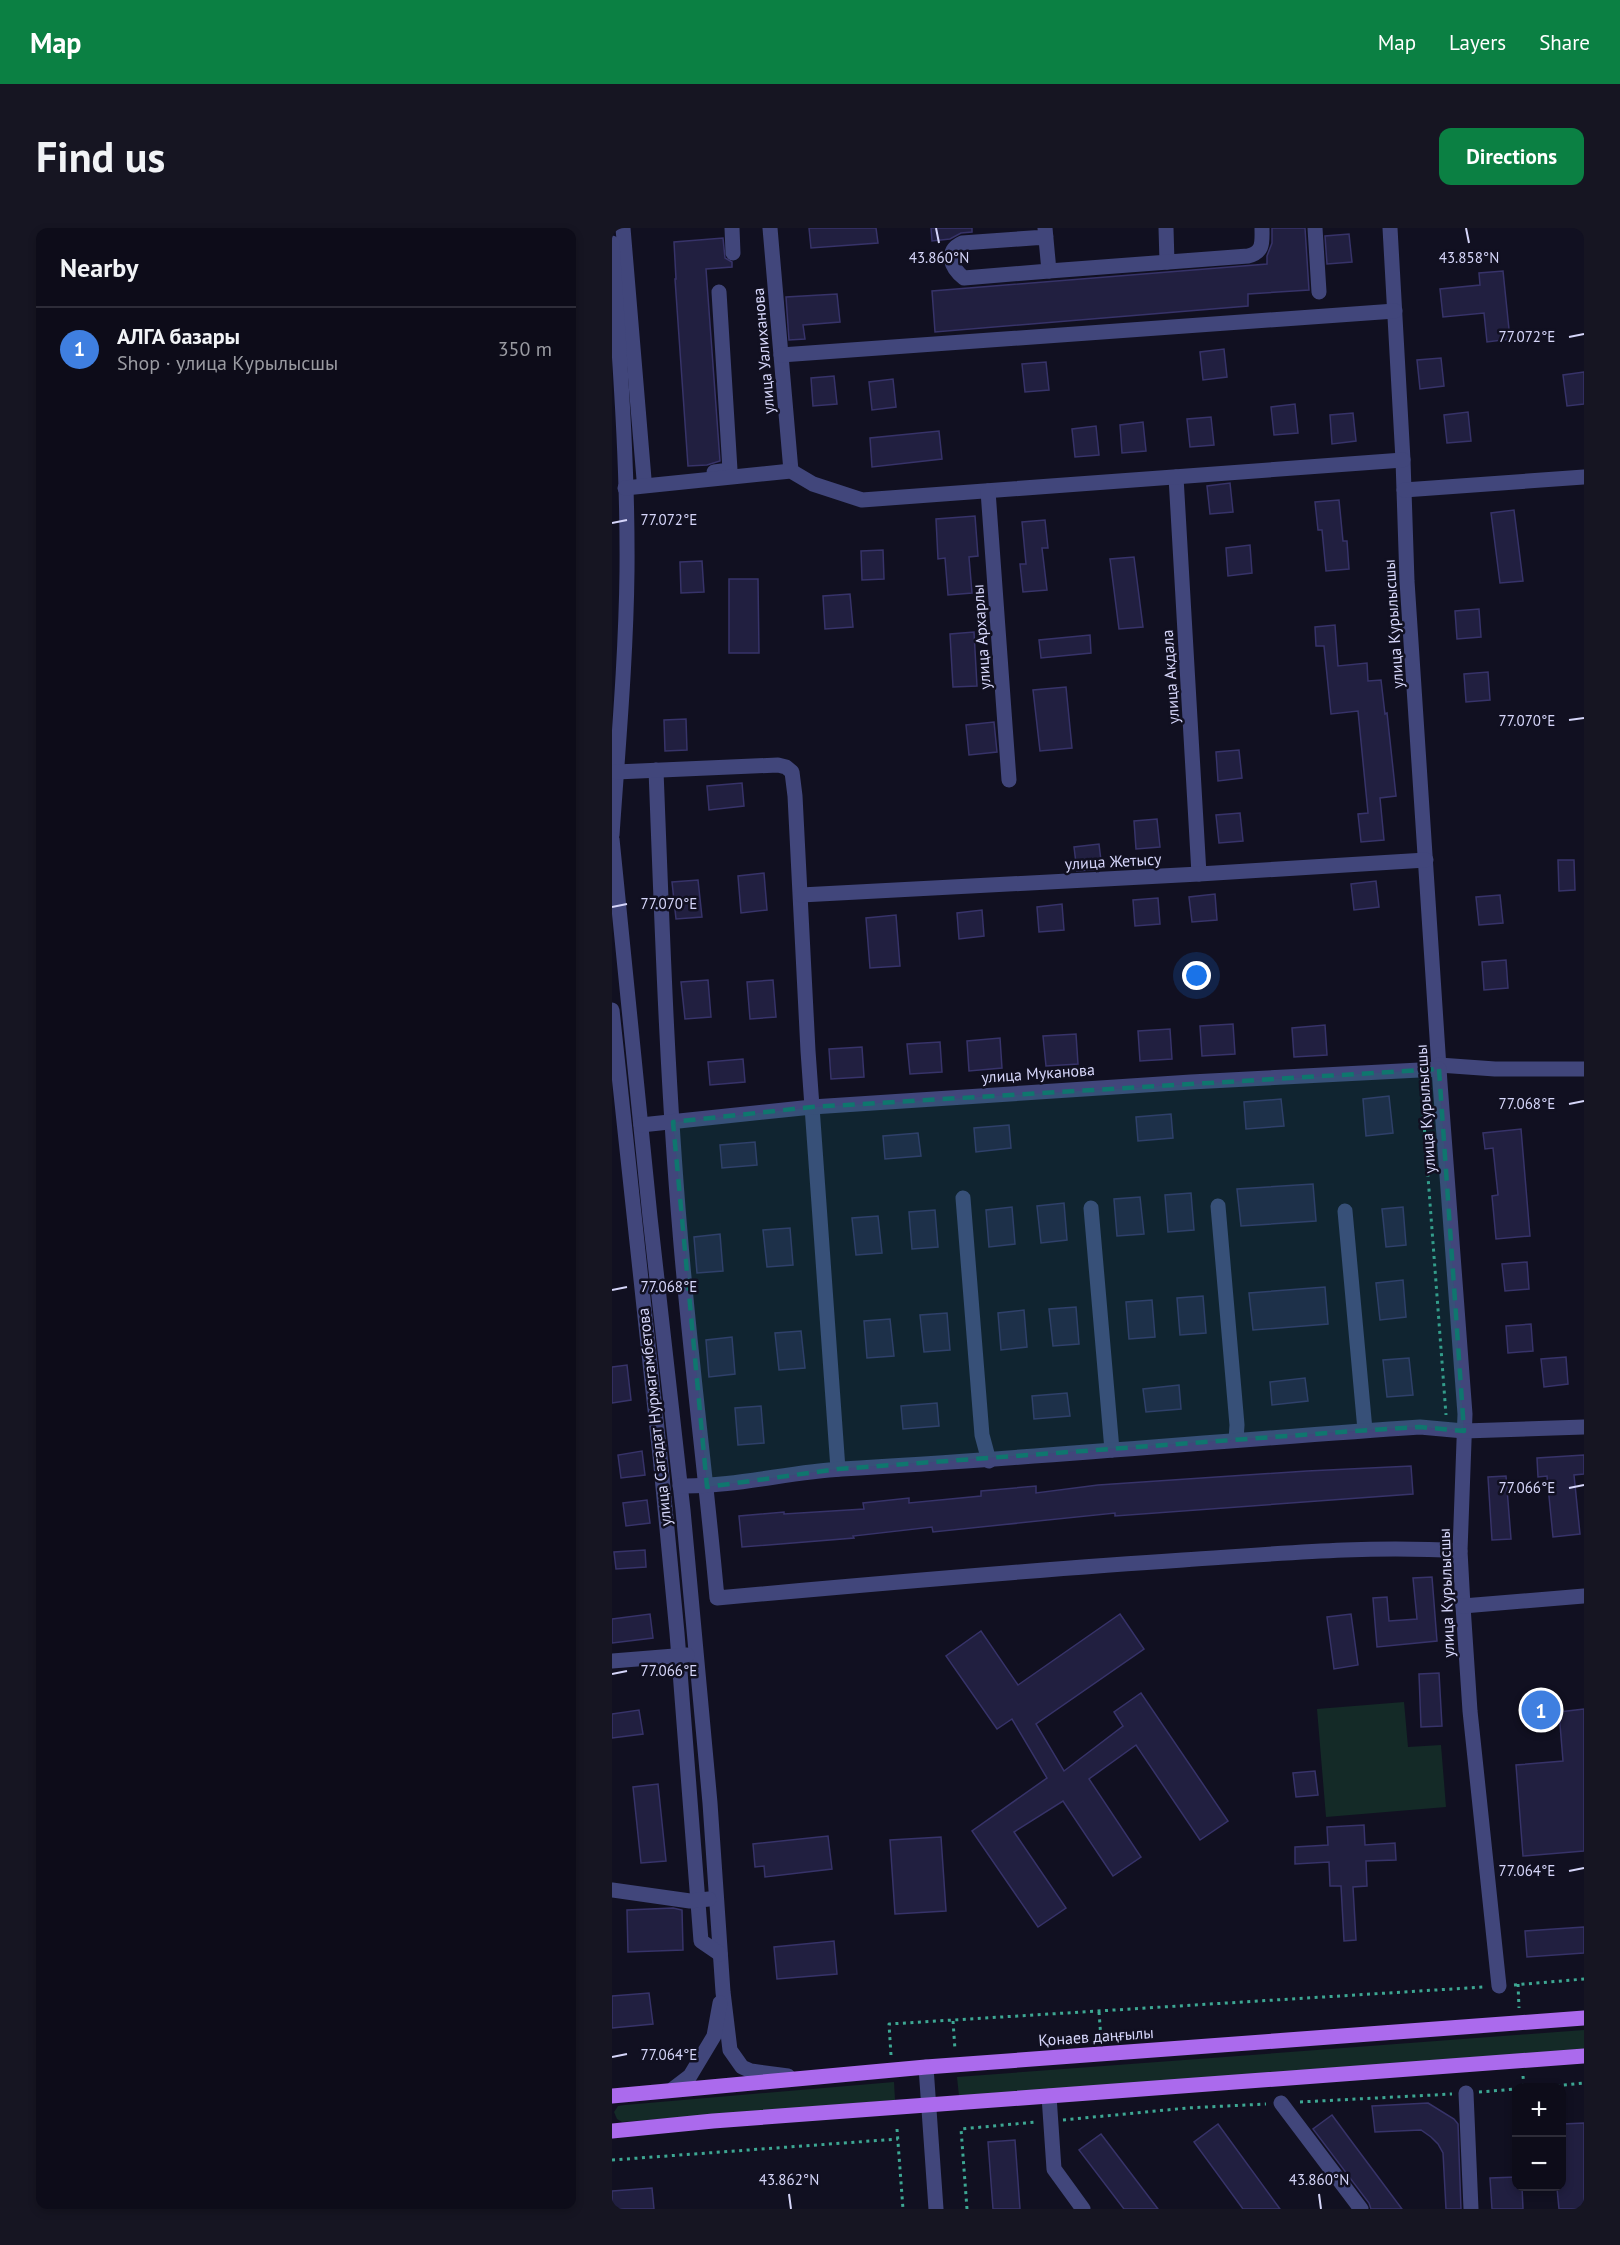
<!DOCTYPE html>
<html lang="en">
<head>
<meta charset="utf-8">
<style>
  body { margin:0; font-family:"PT Sans",sans-serif; background:#161522; color:#f1f3f6 }
  .controls { position:absolute; right:18px; bottom:18px; display:grid; overflow:hidden; border-radius:12px; box-shadow:0 3px 9px #0003 }
  .controls button { width:54px; height:54px; display:grid; place-items:center; padding:0; border:0; border-bottom:2px solid #2d2c38; background:#0d0c19; color:#f1f3f6; font:30px sans-serif }
  .you { position:absolute; left:585px; top:748px; width:21px; height:21px; margin:-15px; border:4px solid #fff; border-radius:50%; background:#1a73e8; box-shadow:0 0 0 9px #1a73e833 }
  .badge { display:grid; place-items:center; width:39px; height:39px; border-radius:50%; background:#0b8043; color:#fff; font-size:20px; font-weight:700 }
  .pin { position:absolute; translate:-50% -50%; border:3px solid #fff; box-shadow:0 2px 6px #0006 }
  .list { margin:0; padding:0; list-style:none }
  h2 { display:flex; justify-content:space-between; align-items:center; height:78px; margin:0; padding:0 24px; font-size:26px }
  h2 small { font-size:20px; font-weight:400; color:#9a9ba2 }
  .list li { display:grid; grid-template-columns:39px 1fr auto; gap:18px; align-items:center; box-sizing:border-box; height:84px; padding:0 24px; border-top:2px solid #2d2c38 }
  .list b { display:block; font-size:22px; white-space:nowrap }
  .list p { margin:0; font-size:20px; white-space:nowrap; color:#9a9ba2 }
  .list em { font-size:20px; font-style:normal; color:#9a9ba2 }
  .map { position:relative; flex:none; width:972px; height:1981px; overflow:hidden; border-radius:12px }
  header { display:flex; align-items:center; gap:36px; box-sizing:border-box; height:84px; padding:0 30px; background:#0b8043; color:#fff }
  header strong { font-size:28px }
  nav { display:flex; gap:33px; margin-inline-start:auto; font-size:21px }
  .intro { display:flex; align-items:center; justify-content:space-between; box-sizing:border-box; height:144px; padding:0 36px }
  h1 { margin:0; font-size:42px }
  .button { padding:15px 27px; border-radius:12px; background:#0b8043; color:#fff; font-size:21px; font-weight:700 }
  main { display:flex; gap:36px; padding:0 36px }
  aside { flex:1; background:#0d0c19; border-radius:12px; box-shadow:0 3px 9px #0003 }
  .map>svg:first-child { display:block }
  .green { fill:#142a27 }
  .building { fill:#211f40; stroke:#373369; stroke-width:1.5 }
  .lines { fill:none; stroke-linecap:round; stroke-linejoin:round }
  .path { stroke:#3da793; stroke-width:3; stroke-dasharray:3 4.5; stroke-linecap:butt }
  .minor { stroke:#41467b; stroke-width:15 }
  .major { stroke:#ab6aed; stroke-width:15 }
  .marked { fill:#0f766e; fill-opacity:0.2; stroke:#0f766e; stroke-width:4.5; stroke-dasharray:12 8; stroke-linejoin:round }
  .ticks { fill:none; stroke:#d6d6fa; stroke-width:2 }
  .labels { text-anchor:middle; stroke-width:5; stroke-linejoin:round; paint-order:stroke }
  .street-label { font-size:16px; fill:#d6d6fa; stroke:#111021 }
  .ticks-label { font-size:15px; text-anchor:middle; fill:#d6d6fa; stroke:#111021; stroke-width:5; stroke-linejoin:round; paint-order:stroke }
</style>
</head>
<body>
<header>
<strong>Map</strong>
<nav><a>Map</a><a>Layers</a><a>Share</a></nav>
</header>
<div class="intro"><h1>Find us</h1><a class="button">Directions</a></div>
<main>
<aside>
<h2>Nearby<small></small></h2>
<ul class="list">
<li><span class="badge" style="background:#3f7fe0">1</span><div><b>АЛГА базары</b><p>Shop · улица Курылысшы</p></div><em>350 m</em></li>
</ul>
</aside>
<div class="map">
<svg width="972" height="1981" viewBox="0 0 972 1981">
  <rect width="100%" height="100%" fill="#111021"/>
  <g class="green">
    <path d="M792,1474L796,1519L829,1517L834,1579L714,1589L705,1481Z"/>
    <path d="M972,1802V1822L347,1868L345,1849Z"/>
    <path d="M282,1854L283,1872L10,1894L5,1891L2,1884L6,1878L13,1877Z"/>
  </g>
  <g class="building">
    <path d="M197,0H264L266,15L199,20Z"/>
    <path d="M319,0H360V4L349,5L338,11L320,13Z"/>
    <path d="M660,0H693L697,62L636,66V78L323,104L320,63L655,36V28L660,15Z"/>
    <path d="M737,6L740,34L715,36L713,8Z"/>
    <path d="M111,10L113,30L120,34V39L94,41L108,233L95,237L76,238L63,51H64L62,14Z"/>
    <path d="M891,43L898,111L875,114L872,85L831,89L828,61L868,57L867,45Z"/>
    <path d="M225,66L228,94L191,97L193,111L177,112L174,69Z"/>
    <path d="M612,121L615,149L591,152L588,124Z"/>
    <path d="M829,130L832,158L808,161L805,132Z"/>
    <path d="M434,134L437,162L413,164L410,136Z"/>
    <path d="M972,144V176L955,178L951,147Z"/>
    <path d="M222,148L225,176L201,178L199,150Z"/>
    <path d="M281,151L284,179L260,182L257,154Z"/>
    <path d="M683,176L686,205L662,207L659,179Z"/>
    <path d="M856,184L859,213L835,215L832,187Z"/>
    <path d="M741,185L744,213L720,216L718,187Z"/>
    <path d="M599,189L602,217L578,219L575,191Z"/>
    <path d="M531,194L534,223L510,225L508,197Z"/>
    <path d="M484,198L487,227L463,229L460,201Z"/>
    <path d="M327,203L330,231L260,239L258,210Z"/>
    <path d="M618,255L621,284L598,286L595,258Z"/>
    <path d="M727,272L731,313H735L737,341L714,343L710,302H706L703,274Z"/>
    <path d="M902,282L911,353L888,355L879,285Z"/>
    <path d="M363,288L366,328L357,329L360,365L336,367L333,330L326,331L324,291Z"/>
    <path d="M433,292L436,320H430L435,362L411,364L408,336H414L410,294Z"/>
    <path d="M638,317L640,345L616,348L614,320Z"/>
    <path d="M271,322L272,351L250,352L249,323Z"/>
    <path d="M522,329L531,399L507,401L498,331Z"/>
    <path d="M90,333L92,364L69,365L68,334Z"/>
    <path d="M117,351H146L147,425H117Z"/>
    <path d="M238,366L241,399L213,401L211,368Z"/>
    <path d="M867,381L869,409L845,411L843,383Z"/>
    <path d="M723,397L726,438L755,435L756,453L769,452L773,486L775,485L784,568L768,570L772,612L749,614L746,586L756,585L746,483L719,486L712,418H704L703,399Z"/>
    <path d="M362,404L365,458L341,459L338,406Z"/>
    <path d="M478,407L479,425L429,430L427,412Z"/>
    <path d="M876,444L878,472L854,474L852,446Z"/>
    <path d="M454,459L460,520L428,523L421,462Z"/>
    <path d="M74,491L75,522L53,523L52,492Z"/>
    <path d="M382,494L385,524L357,527L354,497Z"/>
    <path d="M627,522L630,550L606,553L604,524Z"/>
    <path d="M130,555L132,578L97,582L95,558Z"/>
    <path d="M628,585L631,613L607,615L604,587Z"/>
    <path d="M545,591L548,619L524,621L522,593Z"/>
    <path d="M487,616L490,641L465,643L462,619Z"/>
    <path d="M946,632H962L963,662L947,663Z"/>
    <path d="M152,645L155,682L129,685L126,648Z"/>
    <path d="M86,652L90,689L64,691L60,654Z"/>
    <path d="M764,653L767,679L742,682L739,656Z"/>
    <path d="M603,666L605,692L580,694L577,669Z"/>
    <path d="M888,667L891,695L867,697L864,669Z"/>
    <path d="M546,670L548,696L523,698L521,672Z"/>
    <path d="M450,676L452,702L427,704L425,679Z"/>
    <path d="M370,682L372,708L347,711L345,685Z"/>
    <path d="M284,687L288,738L258,740L254,690Z"/>
    <path d="M894,732L896,760L872,762L870,734Z"/>
    <path d="M96,752L99,789L73,791L69,754Z"/>
    <path d="M161,752L164,789L138,791L135,754Z"/>
    <path d="M621,796L623,826L590,828L588,798Z"/>
    <path d="M713,797L715,827L682,829L680,800Z"/>
    <path d="M558,801L560,831L528,833L526,803Z"/>
    <path d="M464,806L466,836L434,838L431,808Z"/>
    <path d="M388,810L390,840L357,843L355,813Z"/>
    <path d="M328,814L330,844L298,846L295,816Z"/>
    <path d="M250,819L252,849L219,851L217,821Z"/>
    <path d="M131,831L133,854L98,857L96,834Z"/>
    <path d="M777,868L781,905L754,908L751,871Z"/>
    <path d="M669,871L672,898L634,901L632,874Z"/>
    <path d="M559,886L561,910L526,913L524,889Z"/>
    <path d="M397,897L399,920L364,924L362,900Z"/>
    <path d="M909,901L918,1008L884,1011L880,968L886,967L881,920L873,921L871,905Z"/>
    <path d="M306,905L309,928L273,931L271,908Z"/>
    <path d="M143,914L145,937L110,940L108,917Z"/>
    <path d="M701,956L704,993L629,998L625,961Z"/>
    <path d="M579,965L582,1002L556,1004L553,967Z"/>
    <path d="M528,969L532,1006L505,1008L502,971Z"/>
    <path d="M452,975L455,1012L429,1015L425,978Z"/>
    <path d="M400,979L403,1016L377,1019L374,982Z"/>
    <path d="M791,979L794,1017L774,1019L770,981Z"/>
    <path d="M323,982L326,1019L300,1021L297,984Z"/>
    <path d="M266,988L270,1025L244,1027L240,990Z"/>
    <path d="M178,1000L181,1037L155,1039L151,1002Z"/>
    <path d="M108,1006L111,1043L85,1045L82,1009Z"/>
    <path d="M915,1034L917,1061L893,1063L890,1036Z"/>
    <path d="M791,1052L794,1089L768,1092L764,1055Z"/>
    <path d="M713,1059L716,1096L641,1102L637,1065Z"/>
    <path d="M591,1068L594,1105L568,1107L565,1070Z"/>
    <path d="M540,1072L543,1109L517,1111L514,1074Z"/>
    <path d="M464,1079L467,1116L441,1118L437,1081Z"/>
    <path d="M412,1082L415,1119L389,1122L386,1085Z"/>
    <path d="M335,1085L338,1122L312,1124L308,1087Z"/>
    <path d="M278,1091L282,1128L255,1130L252,1093Z"/>
    <path d="M919,1096L921,1123L896,1125L894,1098Z"/>
    <path d="M189,1103L193,1140L167,1142L163,1105Z"/>
    <path d="M120,1109L123,1146L97,1149L94,1112Z"/>
    <path d="M954,1129L956,1156L932,1159L929,1131Z"/>
    <path d="M797,1130L801,1167L775,1169L771,1132Z"/>
    <path d="M15,1137L19,1172L0,1175V1139Z"/>
    <path d="M693,1150L696,1173L660,1177L658,1154Z"/>
    <path d="M567,1157L569,1181L534,1184L531,1161Z"/>
    <path d="M455,1165L458,1188L422,1191L420,1168Z"/>
    <path d="M325,1175L327,1198L291,1201L289,1178Z"/>
    <path d="M149,1178L152,1215L126,1217L123,1180Z"/>
    <path d="M30,1223L33,1247L9,1250L6,1227Z"/>
    <path d="M972,1227V1246L962,1247L968,1306L941,1309L935,1248L926,1249L925,1230Z"/>
    <path d="M799,1238L801,1266L503,1288V1285L321,1304L320,1299L241,1308L242,1310L130,1319L127,1288L172,1284V1286L252,1281L251,1275L297,1270V1275L369,1268V1263L424,1258V1265L486,1257L695,1243Z"/>
    <path d="M894,1248L899,1311L880,1312L876,1249Z"/>
    <path d="M35,1272L38,1295L14,1298L11,1275Z"/>
    <path d="M33,1322L34,1339L4,1341L2,1324Z"/>
    <path d="M820,1349L825,1413L765,1419L761,1370L775,1369L777,1393L805,1391L801,1350Z"/>
    <path d="M38,1386L41,1410L0,1415V1391Z"/>
    <path d="M508,1386L532,1421L424,1496L452,1543L511,1498L502,1484L529,1465L616,1593L588,1612L524,1517L477,1551L529,1629L501,1648L451,1573L402,1604L454,1680L426,1699L360,1603L435,1550L400,1491L385,1501L334,1428L369,1403L406,1457Z"/>
    <path d="M739,1386L746,1437L722,1441L715,1389Z"/>
    <path d="M827,1445L830,1498L809,1499L807,1446Z"/>
    <path d="M972,1481V1623L911,1628L904,1537L951,1533L947,1484Z"/>
    <path d="M27,1482L31,1506L0,1510V1486Z"/>
    <path d="M703,1543L706,1567L684,1569L681,1545Z"/>
    <path d="M46,1556L54,1633L29,1635L21,1559Z"/>
    <path d="M752,1597L753,1617L783,1615L784,1632L754,1633L755,1658L741,1659L744,1712L732,1713L729,1658H718L717,1634L683,1636V1619L716,1617L715,1599Z"/>
    <path d="M216,1608L220,1641L153,1649L152,1638L143,1639L141,1616Z"/>
    <path d="M329,1609L334,1683L283,1686L278,1612Z"/>
    <path d="M61,1680L70,1682L71,1722L16,1724L15,1682Z"/>
    <path d="M972,1699V1725L915,1729L913,1703Z"/>
    <path d="M222,1713L225,1746L165,1751L162,1719Z"/>
    <path d="M37,1765L41,1796L0,1800V1768Z"/>
    <path d="M816,1875L842,1891L846,1896L849,1981H834L831,1925L826,1916L819,1909L809,1902L763,1904L760,1878Z"/>
    <path d="M720,1887L734,1906L790,1981H759L757,1975L701,1901Z"/>
    <path d="M972,1895V1981H947L945,1960L950,1959V1896Z"/>
    <path d="M606,1896L668,1981H631L582,1914Z"/>
    <path d="M489,1906L546,1981H512L467,1922Z"/>
    <path d="M403,1912L408,1981H381L376,1914Z"/>
    <path d="M904,1949V1959H910L911,1981H880L878,1950Z"/>
    <path d="M40,1960L42,1981H0V1963Z"/>
  </g>
  <g class="lines">
    <g class="path">
      <path d="M809,856L834,1187"/>
      <path d="M906,1756L907,1780"/>
      <path d="M902,1757L972,1751"/>
      <path d="M487,1784L489,1811"/>
      <path d="M341,1793L343,1822"/>
      <path d="M279,1827L277,1796L872,1759"/>
      <path d="M911,1848L912,1860"/>
      <path d="M922,1860L972,1855"/>
      <path d="M867,1864L904,1861"/>
      <path d="M688,1874L840,1866"/>
      <path d="M451,1892L575,1880L654,1876"/>
      <path d="M285,1901L291,1981"/>
      <path d="M0,1932L286,1911"/>
      <path d="M355,1981L349,1901L424,1894"/>
    </g>
    <g class="minor">
      <path d="M11,0L32,251"/>
      <path d="M120,0L121,25"/>
      <path d="M158,0L179,243"/>
      <path d="M433,0L437,43L352,50C339,40 332,23 350,15L434,9"/>
      <path d="M554,0L555,34"/>
      <path d="M703,0L707,64"/>
      <path d="M778,0L791,232L795,353L828,855L853,1186L848,1323L851,1378L858,1483L887,1758"/>
      <path d="M0,15C7,124 16,234 15,343C14,431 6,519 0,607"/>
      <path d="M437,43L636,28C652,24 650,14 650,0"/>
      <path d="M169,127L783,83"/>
      <path d="M102,244L118,242L107,64"/>
      <path d="M564,249L587,646"/>
      <path d="M13,260L179,243L201,256L250,272L791,232"/>
      <path d="M792,262L972,249"/>
      <path d="M376,263L397,552"/>
      <path d="M44,542C50,696 55,851 68,1004C78,1127 94,1248 105,1370C260,1356 415,1342 571,1332C663,1326 756,1317 848,1323"/>
      <path d="M4,544L166,537L174,539L180,544L183,568L196,823L226,1241"/>
      <path d="M0,611L38,989L71,1282L98,1575L111,1764L118,1822L130,1839L139,1843L176,1848"/>
      <path d="M189,667L587,646L814,632"/>
      <path d="M0,782L48,1228L65,1405L89,1713L108,1726"/>
      <path d="M827,837L883,841H972"/>
      <path d="M29,897L200,879L579,854L827,841"/>
      <path d="M351,970L370,1207L377,1233"/>
      <path d="M606,978L625,1197L624,1212"/>
      <path d="M479,980L500,1222"/>
      <path d="M733,983L753,1202"/>
      <path d="M68,1258C123,1259 176,1244 230,1241C423,1230 615,1212 808,1199L852,1203L972,1199"/>
      <path d="M851,1378L972,1368"/>
      <path d="M0,1433L75,1427"/>
      <path d="M0,1662L78,1673L97,1671"/>
      <path d="M314,1839L324,1981"/>
      <path d="M61,1861L78,1848L102,1808L108,1775"/>
      <path d="M854,1865L859,1981"/>
      <path d="M437,1868L442,1941L471,1981"/>
      <path d="M669,1875L749,1981"/>
    </g>
    <g class="major">
      <path d="M0,1868L314,1839L972,1790"/>
      <path d="M0,1903L101,1893L972,1828"/>
    </g>
  </g>
  <path class="marked" d="M827,841L852,1203L808,1199L743,1203L226,1241L95,1259L61,894L200,879Z"/>
  <path class="ticks" d="M324,0L327,15M854,0L857,15M957,109L972,106M0,295L15,292M957,492L972,490M0,679L15,676M957,876L972,873M0,1062L15,1059M957,1260L972,1257M0,1446L15,1443M957,1643L972,1640M0,1829L15,1826M177,1966L179,1981M707,1966L709,1981"/>
  <g class="labels">
    <g class="street-label">
      <text transform="translate(151 123) rotate(-95)" y="6">улица Уалиханова</text>
      <text transform="translate(781 396) rotate(-94)" y="6">улица Курылысшы</text>
      <text transform="translate(369 409) rotate(-94)" y="6">улица Архарлы</text>
      <text transform="translate(558 449) rotate(-94)" y="6">улица Акдала</text>
      <text transform="translate(501 633) rotate(-3)" y="6">улица Жетысу</text>
      <text transform="translate(426 845) rotate(-4)" y="6">улица Муканова</text>
      <text transform="translate(813 881) rotate(-94)" y="6">улица Курылысшы</text>
      <text transform="translate(42 1189) rotate(-96)" y="6">улица Сагадат Нурмагамбетова</text>
      <text transform="translate(834 1365) rotate(-92)" y="6">улица Курылысшы</text>
      <text transform="translate(484 1808) rotate(-4)" y="6">Қонаев даңғылы</text>
    </g>
  </g>
  <g class="ticks-label">
    <text x="857" y="35">43.858°N</text>
    <text x="327" y="35">43.860°N</text>
    <text x="915" y="114">77.072°E</text>
    <text x="57" y="297">77.072°E</text>
    <text x="915" y="498">77.070°E</text>
    <text x="57" y="681">77.070°E</text>
    <text x="915" y="881">77.068°E</text>
    <text x="57" y="1064">77.068°E</text>
    <text x="915" y="1265">77.066°E</text>
    <text x="57" y="1448">77.066°E</text>
    <text x="915" y="1648">77.064°E</text>
    <text x="57" y="1832">77.064°E</text>
    <text x="177" y="1957">43.862°N</text>
    <text x="707" y="1957">43.860°N</text>
  </g>
</svg>
<div class="controls">
<button>+</button>
<button>−</button>
</div>
<div class="you"></div>
<div class="pin badge" style="left:929px;top:1482px;background:#3f7fe0">1</div>
</div>
</main>
</body>
</html>
